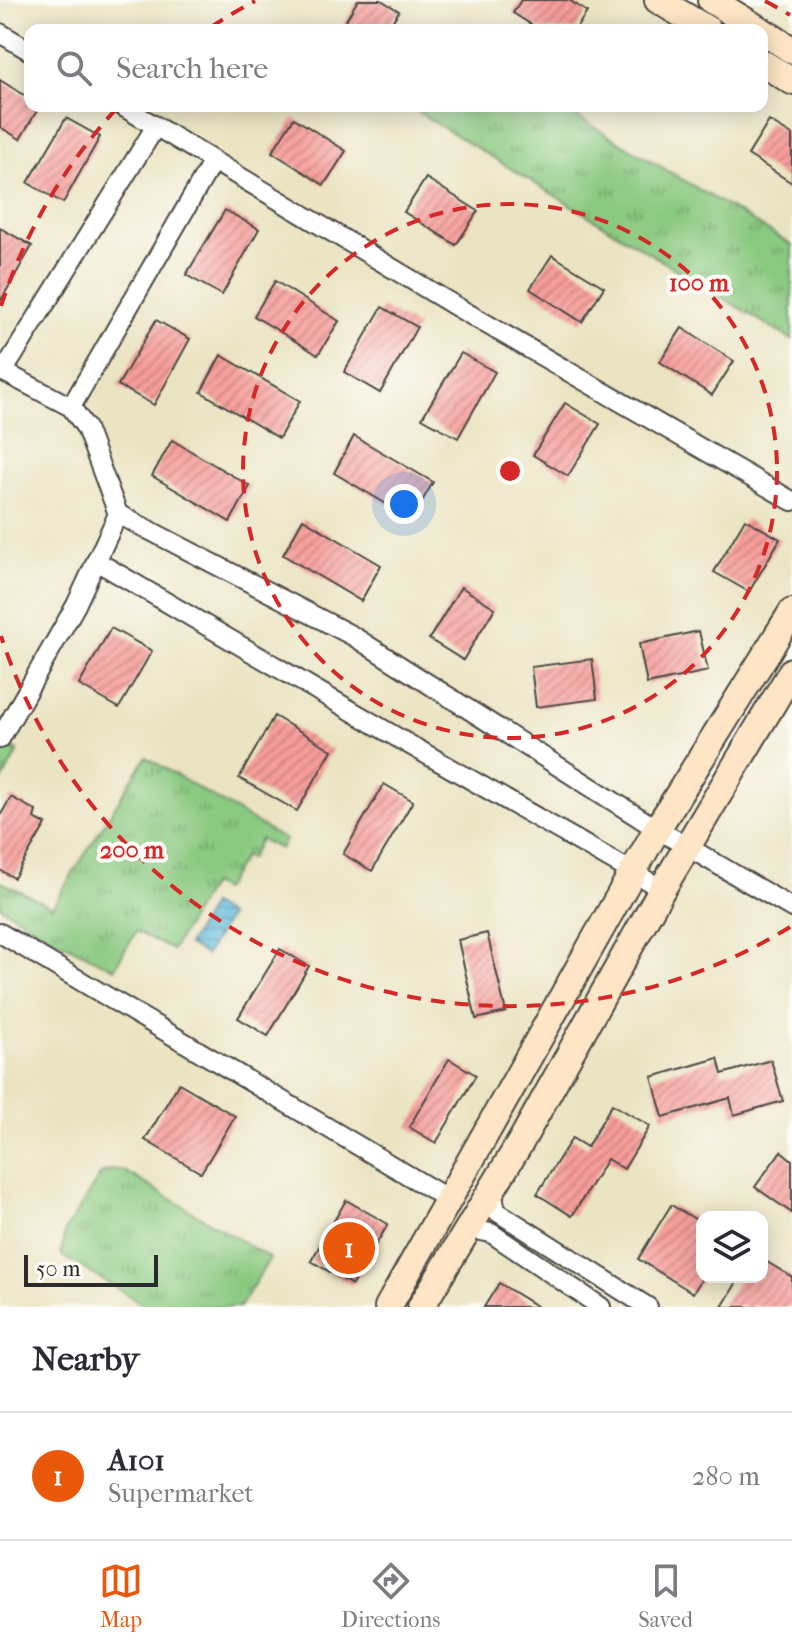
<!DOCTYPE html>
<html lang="en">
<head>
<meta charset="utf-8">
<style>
  body { margin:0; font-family:"IM FELL French Canon",serif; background:#f7f7f7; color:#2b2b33 }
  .controls { position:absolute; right:24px; bottom:24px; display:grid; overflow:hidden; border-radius:16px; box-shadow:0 4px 20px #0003 }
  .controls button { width:72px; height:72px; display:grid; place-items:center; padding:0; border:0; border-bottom:2px solid #e1e1e2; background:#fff; color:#2b2b33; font:40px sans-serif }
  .scale { position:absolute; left:24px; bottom:20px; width:134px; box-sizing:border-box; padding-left:8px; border:4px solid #2b2b2b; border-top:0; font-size:22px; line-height:28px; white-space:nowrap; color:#2b2b2b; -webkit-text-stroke:6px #fdfcf7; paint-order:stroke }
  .you { position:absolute; left:404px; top:504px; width:28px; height:28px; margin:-20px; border:6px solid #fff; border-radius:50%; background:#1a73e8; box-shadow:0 0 0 12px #1a73e833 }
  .badge { display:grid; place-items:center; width:52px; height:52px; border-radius:50%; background:#ea580c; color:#fff; font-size:26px; font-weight:700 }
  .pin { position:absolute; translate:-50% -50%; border:4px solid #fff; box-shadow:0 2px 8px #0006 }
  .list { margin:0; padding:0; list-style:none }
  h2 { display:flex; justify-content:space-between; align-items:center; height:104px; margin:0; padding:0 32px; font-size:34px }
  h2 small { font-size:26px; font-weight:400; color:#7c7c81 }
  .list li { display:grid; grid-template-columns:52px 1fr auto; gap:24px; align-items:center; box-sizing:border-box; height:128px; padding:0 32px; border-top:2px solid #e1e1e2 }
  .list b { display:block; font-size:30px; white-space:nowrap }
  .list p { margin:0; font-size:26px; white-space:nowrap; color:#7c7c81 }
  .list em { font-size:26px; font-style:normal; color:#7c7c81 }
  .icon { flex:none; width:44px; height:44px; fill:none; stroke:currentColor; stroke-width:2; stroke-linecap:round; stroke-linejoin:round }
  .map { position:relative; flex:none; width:792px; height:1307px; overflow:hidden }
  .search { position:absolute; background:#fff; box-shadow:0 4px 20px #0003; left:24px; right:24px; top:24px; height:88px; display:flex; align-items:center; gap:20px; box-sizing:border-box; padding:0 28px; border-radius:16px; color:#7c7c81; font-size:30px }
  .sheet { height:232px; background:#fff }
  nav { display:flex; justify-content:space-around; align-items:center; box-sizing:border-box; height:112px; border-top:2px solid #e1e1e2; background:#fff; font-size:22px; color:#7c7c81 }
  nav a { display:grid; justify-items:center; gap:4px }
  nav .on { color:#ea580c }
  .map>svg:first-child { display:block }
  .grass { fill:url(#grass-tufts); stroke:#5a7a56; stroke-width:2 }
  .water { fill:url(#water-rules); stroke:#447284; stroke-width:2 }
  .building { fill:url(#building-hatch) }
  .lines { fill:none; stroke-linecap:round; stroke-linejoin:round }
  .minor-casing { stroke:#484742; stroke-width:22 }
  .secondary-casing { stroke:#484742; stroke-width:30 }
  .minor { stroke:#fff; stroke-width:18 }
  .secondary { stroke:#fde5c5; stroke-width:26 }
  .ring { fill:none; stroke:#d62828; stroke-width:4; stroke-dasharray:14 10 }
  .centre { fill:#d62828; stroke:#fdfcf7; stroke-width:4 }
  .ring-label { font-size:24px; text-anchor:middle; font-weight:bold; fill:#d62828; stroke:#fdfcf7; stroke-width:8; stroke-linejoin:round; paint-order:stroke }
</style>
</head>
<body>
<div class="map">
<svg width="792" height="1307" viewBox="0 0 792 1307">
  <defs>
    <pattern id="grass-tufts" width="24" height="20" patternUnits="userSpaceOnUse" patternTransform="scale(2)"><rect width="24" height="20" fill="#8ac980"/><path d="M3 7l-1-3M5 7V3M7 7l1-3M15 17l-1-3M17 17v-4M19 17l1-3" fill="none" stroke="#71a369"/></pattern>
    <pattern id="water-rules" width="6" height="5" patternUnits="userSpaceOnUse" patternTransform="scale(2)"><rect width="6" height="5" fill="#5ebadc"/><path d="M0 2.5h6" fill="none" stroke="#4e97b3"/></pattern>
    <pattern id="building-hatch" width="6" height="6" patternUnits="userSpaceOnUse" patternTransform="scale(2)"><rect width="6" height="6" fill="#f79d9a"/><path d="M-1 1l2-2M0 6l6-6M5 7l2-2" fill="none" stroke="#c8807e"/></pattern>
  </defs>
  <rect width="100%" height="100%" fill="#fdfcf7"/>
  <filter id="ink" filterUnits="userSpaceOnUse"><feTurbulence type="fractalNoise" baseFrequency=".0125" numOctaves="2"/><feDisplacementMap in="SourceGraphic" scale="16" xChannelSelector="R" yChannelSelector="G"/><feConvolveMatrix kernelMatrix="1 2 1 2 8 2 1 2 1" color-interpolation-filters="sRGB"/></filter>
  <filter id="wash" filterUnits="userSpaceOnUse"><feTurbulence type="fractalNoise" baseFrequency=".006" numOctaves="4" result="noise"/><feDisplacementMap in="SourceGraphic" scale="32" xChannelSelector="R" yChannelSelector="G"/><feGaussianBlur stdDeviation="1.8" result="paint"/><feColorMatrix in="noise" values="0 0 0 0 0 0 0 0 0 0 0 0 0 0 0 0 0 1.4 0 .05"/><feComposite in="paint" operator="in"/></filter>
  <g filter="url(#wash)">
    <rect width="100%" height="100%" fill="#ebe4c3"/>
    <g class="grass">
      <path d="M408,106H559L792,245V340Z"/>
      <path d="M6,745L18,751L0,785V756Z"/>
      <path d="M146,757L285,840L280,849L260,839L250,859L244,856L223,890L211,884L172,950L136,931L114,969L39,931L0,906V881L52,907Z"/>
      <path d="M112,1169L124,1171L270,1258L240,1307H148L61,1255L65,1231L101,1174Z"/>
    </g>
    <path class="water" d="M211,905L229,916L206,955L188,945Z"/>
    <g id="blocks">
      <g class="building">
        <path d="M358,0H381L399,11L387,30H340Z"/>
        <path d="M521,0H569L587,12L575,30H540L513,13Z"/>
        <path d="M0,80L30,99V106H40L20,139L0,127Z"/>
        <path d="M66,118L100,137L63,203L28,183Z"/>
        <path d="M294,118L346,151L324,185L272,152Z"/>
        <path d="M769,121L792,135V183L748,155Z"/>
        <path d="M426,178L478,211L456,245L404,212Z"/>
        <path d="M225,210L259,229L222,295L186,275Z"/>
        <path d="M0,228L32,246L0,302Z"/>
        <path d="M552,255L604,287L582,322L530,289Z"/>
        <path d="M275,281L339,321L318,355L254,316Z"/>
        <path d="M382,307L417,327L380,393L344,372Z"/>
        <path d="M156,320L190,339L154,405L118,385Z"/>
        <path d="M682,328L734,361L712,395L660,362Z"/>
        <path d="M461,353L495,372L458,438L422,418Z"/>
        <path d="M221,355L300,401L279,438L201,392Z"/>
        <path d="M565,403L600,424L568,476L533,455Z"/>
        <path d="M354,436L433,482L412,519L334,473Z"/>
        <path d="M172,440L250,486L230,522L152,476Z"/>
        <path d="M303,519L381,565L361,601L283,555Z"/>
        <path d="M745,519L780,539L749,592L714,572Z"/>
        <path d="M461,587L495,608L463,660L429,639Z"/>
        <path d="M111,628L152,651L119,708L79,685Z"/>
        <path d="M699,631L708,671L647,684L639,644Z"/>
        <path d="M592,659L597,699L536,707L531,667Z"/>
        <path d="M274,716L332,750L297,811L239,778Z"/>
        <path d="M384,784L413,801L372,871L343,854Z"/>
        <path d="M11,797L36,811L34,818L46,824L14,878L0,870V816Z"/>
        <path d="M487,933L506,1012L476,1019L458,940Z"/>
        <path d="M280,949L309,966L268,1036L238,1018Z"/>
        <path d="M718,1058L722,1074L771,1060L783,1101L734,1115L730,1098L663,1117L652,1077Z"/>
        <path d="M449,1059L476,1075L436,1143L409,1127Z"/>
        <path d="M179,1083L235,1116L201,1173L145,1140Z"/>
        <path d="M612,1104L650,1126L624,1169L607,1159L572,1216L537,1194L572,1138L587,1147Z"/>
        <path d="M781,1151L792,1160V1213L755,1187Z"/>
        <path d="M346,1200L388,1224L352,1285L311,1261Z"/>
        <path d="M671,1205L702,1223V1279L693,1293L638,1259Z"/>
        <path d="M762,1259L792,1277V1307H722L740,1277H762Z"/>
        <path d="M499,1283L538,1307H484Z"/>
      </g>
    </g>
  </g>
  <g filter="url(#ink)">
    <use href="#blocks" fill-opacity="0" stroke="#484742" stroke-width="2"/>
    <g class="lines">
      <g class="minor-casing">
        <g id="minor">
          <path d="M0,33L30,51"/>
          <path d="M122,106L457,307L792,501"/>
          <path d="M0,370L71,407L86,428L118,514L353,636L657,829L792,908"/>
          <path d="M3,372L156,126"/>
          <path d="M71,407L213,161"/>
          <path d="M96,561L398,738L662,889"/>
          <path d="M0,739L76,605L118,514"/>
          <path d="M0,933L448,1199"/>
          <path d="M492,1190L496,1211L648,1307"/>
          <path d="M464,1236L476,1230L491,1233L601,1307"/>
        </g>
      </g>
      <g class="secondary-casing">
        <g id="secondary">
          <path d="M658,0L708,30"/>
          <path d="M711,0L760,30"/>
          <path d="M762,31L792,50"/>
          <path d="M762,63L792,81"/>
          <path d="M388,1307L657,829L792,612"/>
          <path d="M421,1307L520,1143L662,889L792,671"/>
        </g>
      </g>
      <use href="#minor" class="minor"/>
      <use href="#secondary" class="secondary"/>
    </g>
  </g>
  <g class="ring">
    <circle cx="510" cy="471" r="267"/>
    <path d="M790 927A535 535 0 0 1 1 636M1 306A535 535 0 0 1 119 106M211 27A535 535 0 0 1 255 1M765 1A535 535 0 0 1 790 15"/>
  </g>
  <circle cx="510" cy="471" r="12" class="centre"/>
  <g class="ring-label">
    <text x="699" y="291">100 m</text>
    <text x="132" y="858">200 m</text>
  </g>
</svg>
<div class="controls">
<button><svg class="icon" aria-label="layers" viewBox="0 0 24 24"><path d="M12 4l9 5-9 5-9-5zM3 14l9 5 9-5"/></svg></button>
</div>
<div class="scale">50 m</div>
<div class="you"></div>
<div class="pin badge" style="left:349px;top:1248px">1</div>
<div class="search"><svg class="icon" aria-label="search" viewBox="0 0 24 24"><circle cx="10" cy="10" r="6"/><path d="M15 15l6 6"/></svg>Search here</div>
</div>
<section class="sheet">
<h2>Nearby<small></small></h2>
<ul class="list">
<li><span class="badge">1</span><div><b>A101</b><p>Supermarket</p></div><em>280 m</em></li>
</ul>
</section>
<nav>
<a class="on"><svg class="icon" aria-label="map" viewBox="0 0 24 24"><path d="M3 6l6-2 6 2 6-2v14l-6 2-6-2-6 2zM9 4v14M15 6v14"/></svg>Map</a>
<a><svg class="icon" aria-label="directions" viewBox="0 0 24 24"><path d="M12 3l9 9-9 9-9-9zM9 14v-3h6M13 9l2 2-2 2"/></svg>Directions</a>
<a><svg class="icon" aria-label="saved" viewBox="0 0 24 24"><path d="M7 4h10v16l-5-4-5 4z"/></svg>Saved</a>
</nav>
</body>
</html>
